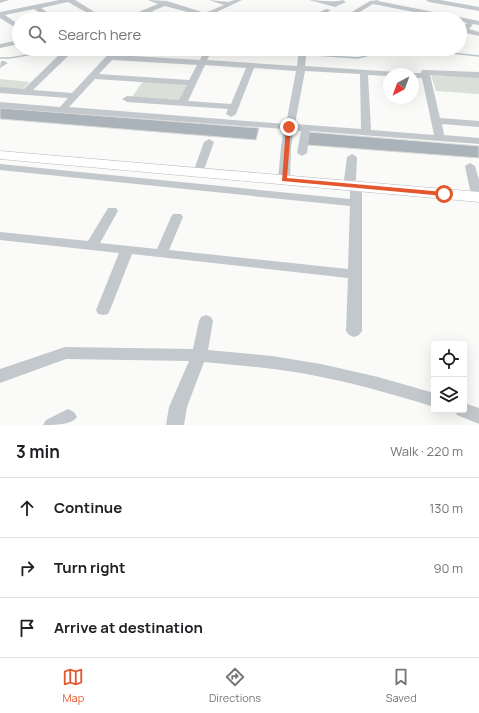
<!DOCTYPE html>
<html lang="en">
<head>
<meta charset="utf-8">
<style>
  body { margin:0; font-family:Manrope,sans-serif; background:#f2f2f2; color:#202124 }
  .controls { position:absolute; right:12px; bottom:12px; display:grid; overflow:hidden; border-radius:4px; box-shadow:0 4px 16px #0002 }
  .controls button { width:36px; height:36px; display:grid; place-items:center; padding:0; border:0; border-bottom:1px solid #e0e0e0; background:#fff; color:#202124; font:20px sans-serif }
  .compass { position:absolute; left:383px; top:68px; width:36px; height:36px; border-radius:50%; background:#fff; box-shadow:0 4px 16px #0002; rotate:221deg }
  .stop { position:absolute; width:12px; height:12px; margin:-9px; border:3px solid #e4572e; border-radius:50%; background:#fff }
  .stop.end { background:#e4572e; border-color:#fff; box-shadow:0 1px 4px #0008 }
  .list { margin:0; padding:0; list-style:none }
  h2 { display:flex; justify-content:space-between; align-items:center; height:52px; margin:0; padding:0 16px; font-size:17px }
  h2 small { font-size:13px; font-weight:400; color:#757577 }
  .list li { display:grid; grid-template-columns:26px 1fr auto; gap:12px; align-items:center; box-sizing:border-box; height:60px; padding:0 16px; border-top:1px solid #e0e0e0 }
  .list b { display:block; font-size:15px; white-space:nowrap }
  .list em { font-size:13px; font-style:normal; color:#757577 }
  .icon { flex:none; width:22px; height:22px; fill:none; stroke:currentColor; stroke-width:2; stroke-linecap:round; stroke-linejoin:round }
  .map { position:relative; flex:none; width:479px; height:425px; overflow:hidden }
  .search { position:absolute; background:#fff; box-shadow:0 4px 16px #0002; left:12px; right:12px; top:12px; height:44px; display:flex; align-items:center; gap:10px; box-sizing:border-box; padding:0 14px; border-radius:22px; color:#757577; font-size:15px }
  .sheet { height:232px; background:#fff }
  nav { display:flex; justify-content:space-around; align-items:center; box-sizing:border-box; height:56px; border-top:1px solid #e0e0e0; background:#fff; font-size:11px; color:#757577 }
  nav a { display:grid; justify-items:center; gap:2px }
  nav .on { color:#e4572e }
  .map>svg:first-child { display:block }
  .green { fill:#dadfd7 }
  .lines { fill:none; stroke-linecap:round; stroke-linejoin:round }
  .stream { stroke:#bbc7cb; stroke-width:1.5 }
  .building { fill:#aab3b9; stroke:#dcdcda }
  .major-casing { stroke:#b5babe; stroke-width:1 }
  .minor { fill:#c3c8cc; fill-rule:evenodd }
  .major { fill:#fff; fill-rule:evenodd }
  .route { fill:#e4572e }
</style>
</head>
<body>
<div class="map">
<svg width="479" height="425" viewBox="0 0 479 425">
  <rect width="100%" height="100%" fill="#fafaf8"/>
  <g class="green">
    <path d="M431,75L479,77V94L436,91Z"/>
    <path d="M0,79L30,82L22,90L0,88Z"/>
    <path d="M143,81L188,84L179,101L132,97Z"/>
  </g>
  <g class="lines">
    <g class="stream">
      <path d="M227,49L358,58L393,49"/>
      <path d="M415,49L479,56"/>
      <path d="M0,58H10L63,49"/>
    </g>
  </g>
  <g class="building">
    <path d="M0,108L259,128L256,140L0,119Z"/>
    <path d="M309,132L479,146V158L307,145Z"/>
  </g>
  <g class="lines">
    <g class="major-casing">
      <path id="major" d="M0,151L479,192V202L0,159Z"/>
    </g>
    <g class="minor">
      <path d="M0,0H9L0,3Z"/>
      <path d="M59,0H75L106,19H98L68,2L41,8L57,19H49L34,9L5,15L19,25V30L0,18V12Z"/>
      <path d="M148,0L167,1L205,13L224,5L209,0L229,2L234,0H242L202,19H196L197,17L199,15L165,6L152,11L166,17L167,19H160L146,13L130,19H121L158,4Z"/>
      <path d="M309,0C321,0 331,3 343,0L346,2L335,7Z"/>
      <path d="M379,0L378,1L479,21V25L473,24L469,29L479,32V36L466,33L460,37V29L467,23L460,21V19H449L373,4L358,13L380,19H367L353,16L348,19H340L370,1Z"/>
      <path d="M426,0H440L479,7V11L429,2Z"/>
      <path d="M326,9L331,10L322,16L321,18L311,19L315,16L316,14Z"/>
      <path d="M19,40V44L0,48V44Z"/>
      <path d="M113,49H121L116,55L200,60L205,49H213L207,60L297,66L299,49H307L305,66L397,72L398,74H389V76L368,75L371,130L434,135L422,78H413V74L410,73H421L422,70H425L479,72V78L430,75L440,118L479,121V127L442,124L444,135L479,138V144L310,131L307,153L302,156L297,153L301,131L294,130L291,147L290,180L284,183L278,180L281,147L284,129L0,108V102L60,107L68,98L0,93V87L24,89L62,52H65L69,54L68,56L33,90L72,93ZM112,60L197,65L189,80L99,74ZM205,65L246,68L231,104L188,101ZM254,68L296,71L286,124L69,107L95,79L187,85L179,100L127,96L122,99L127,102L228,109L226,114L231,117L236,114ZM305,71L360,74L361,129L295,124Z"/>
      <path d="M1,61H4L8,63L0,68Z"/>
      <path d="M209,139L214,142L205,167L204,169H196L195,167L204,142Z"/>
      <path d="M352,154L357,157L356,180L350,183L344,180L347,157Z"/>
      <path d="M470,163L475,166L479,180V193L472,192L470,190L465,166Z"/>
      <path d="M0,164L350,199V186L352,184H360L362,186V331L359,335L354,337L349,335L346,331L348,278L132,254L110,310L108,314L103,315L98,314L96,310L119,253L0,240V232L88,241L108,208H116L118,211L100,243L157,249L171,217L173,214H181L183,217L169,250L348,269L350,206L0,170Z"/>
      <path d="M206,315L211,317L213,321L208,350L272,356L321,364L378,377L434,393V407C390,393 346,381 301,373C269,368 237,365 204,362L187,407L184,425H166L169,407L189,361L66,359L0,383V369L65,347L193,349L199,321L201,317Z"/>
      <path d="M464,403L479,408V424L457,415L454,410H464Z"/>
      <path d="M68,409L74,412L77,417C71,425 55,425 43,425L46,420Z"/>
    </g>
    <use href="#major" class="major"/>
  </g>
  <path class="route" d="M289,125L291,127L287,178L444,192L447,194L444,196L282,181L286,127Z"/>
</svg>
<div class="controls">
<button><svg class="icon" aria-label="locate" viewBox="0 0 24 24"><circle cx="12" cy="12" r="6"/><path d="M12 2v4M12 18v4M2 12h4M18 12h4"/></svg></button>
<button><svg class="icon" aria-label="layers" viewBox="0 0 24 24"><path d="M12 4l9 5-9 5-9-5zM3 14l9 5 9-5"/></svg></button>
</div>
<svg class="compass" viewBox="-18 -18 36 36"><path d="M0-13l5 13h-10z" fill="#e53935"/><path d="M0 13l5-13h-10z" fill="#757577"/></svg>
<div class="stop" style="left:444px;top:194px"></div>
<div class="stop end" style="left:289px;top:127px"></div>
<div class="search"><svg class="icon" aria-label="search" viewBox="0 0 24 24"><circle cx="10" cy="10" r="6"/><path d="M15 15l6 6"/></svg>Search here</div>
</div>
<section class="sheet">
<h2>3 min<small>Walk · 220 m</small></h2>
<ul class="list">
<li><svg class="icon" aria-label="ahead" viewBox="0 0 24 24"><path d="M12 20V5M6 11l6-6 6 6"/></svg><div><b>Continue</b></div><em>130 m</em></li>
<li><svg class="icon" aria-label="right" viewBox="0 0 24 24"><path d="M7 20v-9h11M14 6l5 5-5 5"/></svg><div><b>Turn right</b></div><em>90 m</em></li>
<li><svg class="icon" aria-label="arrive" viewBox="0 0 24 24"><path d="M6 21V4h12l-3 4 3 4H6"/></svg><div><b>Arrive at destination</b></div></li>
</ul>
</section>
<nav>
<a class="on"><svg class="icon" aria-label="map" viewBox="0 0 24 24"><path d="M3 6l6-2 6 2 6-2v14l-6 2-6-2-6 2zM9 4v14M15 6v14"/></svg>Map</a>
<a><svg class="icon" aria-label="directions" viewBox="0 0 24 24"><path d="M12 3l9 9-9 9-9-9zM9 14v-3h6M13 9l2 2-2 2"/></svg>Directions</a>
<a><svg class="icon" aria-label="saved" viewBox="0 0 24 24"><path d="M7 4h10v16l-5-4-5 4z"/></svg>Saved</a>
</nav>
</body>
</html>
